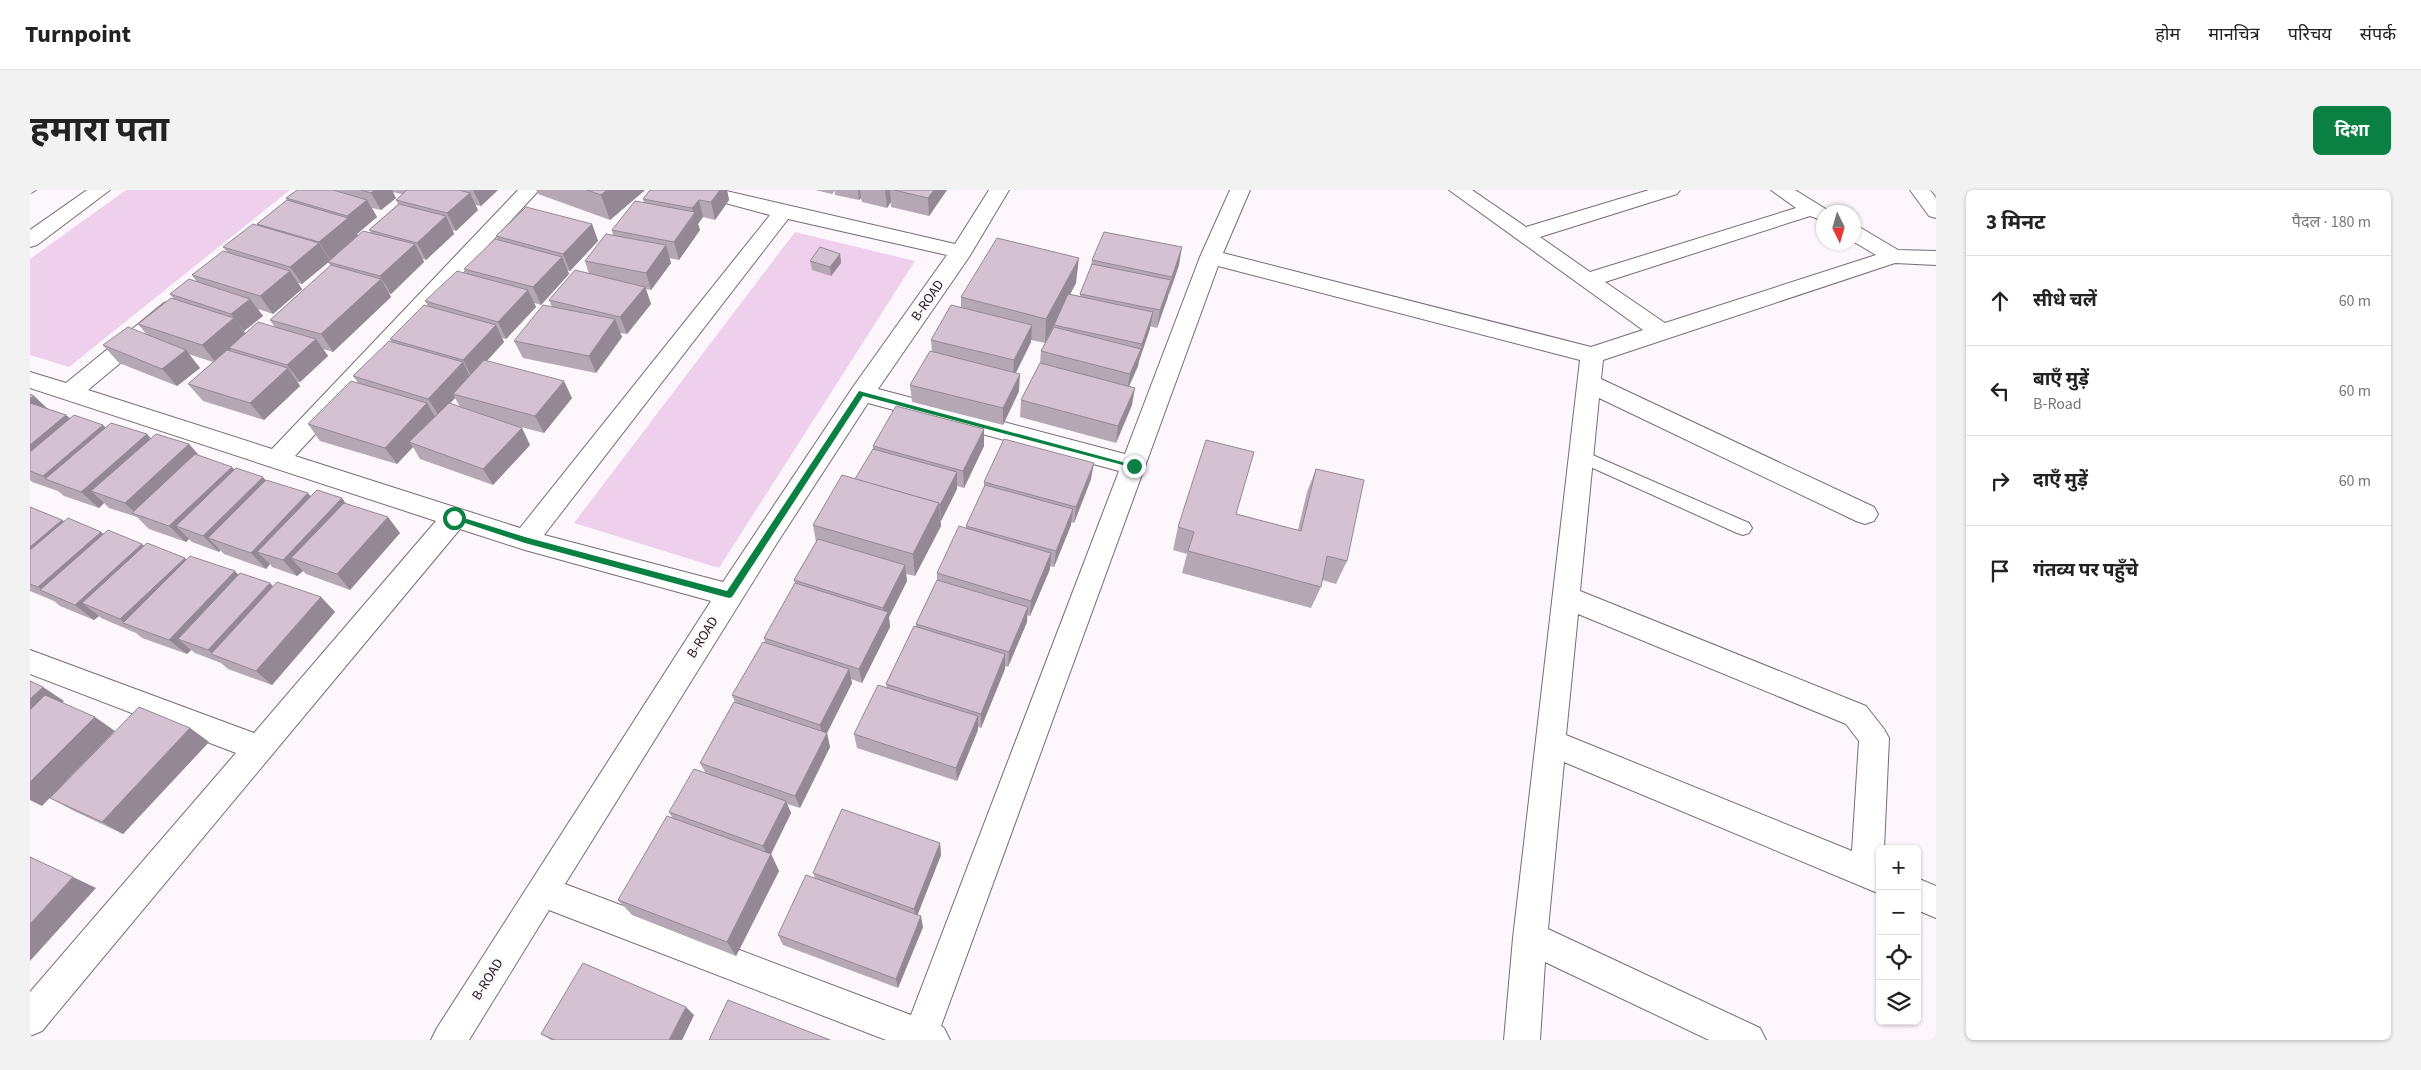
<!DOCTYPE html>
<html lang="hi">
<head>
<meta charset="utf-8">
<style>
  body { margin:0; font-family:"Source Sans 3","Noto Sans Devanagari",sans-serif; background:#f2f2f2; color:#222 }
  .controls { position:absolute; right:15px; bottom:15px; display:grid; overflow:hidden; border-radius:8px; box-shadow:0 1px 4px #0004 }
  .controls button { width:45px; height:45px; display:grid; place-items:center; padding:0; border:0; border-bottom:1px solid #e0e0e0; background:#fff; color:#222; font:25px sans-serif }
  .compass { position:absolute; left:1786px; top:15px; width:45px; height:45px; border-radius:50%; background:#fff; box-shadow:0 1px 4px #0004; rotate:175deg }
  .stop { position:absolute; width:15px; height:15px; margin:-11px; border:4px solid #0b8043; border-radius:50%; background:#fff }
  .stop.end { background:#0b8043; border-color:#fff; box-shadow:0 1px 5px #0008 }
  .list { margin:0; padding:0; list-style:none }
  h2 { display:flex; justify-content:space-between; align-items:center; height:65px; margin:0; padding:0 20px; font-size:21px }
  h2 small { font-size:16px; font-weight:400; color:#767676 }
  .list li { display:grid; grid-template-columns:32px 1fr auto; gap:15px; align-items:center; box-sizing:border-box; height:90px; padding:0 20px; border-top:1px solid #e0e0e0 }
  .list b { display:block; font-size:19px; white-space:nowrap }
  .list p { margin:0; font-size:16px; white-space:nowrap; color:#767676 }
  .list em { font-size:16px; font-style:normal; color:#767676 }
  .icon { flex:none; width:28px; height:28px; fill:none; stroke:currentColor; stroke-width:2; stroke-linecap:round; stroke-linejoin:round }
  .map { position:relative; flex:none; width:1906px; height:850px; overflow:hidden; border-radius:8px }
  header { display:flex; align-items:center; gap:30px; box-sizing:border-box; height:70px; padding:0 25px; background:#fff; border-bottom:1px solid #e0e0e0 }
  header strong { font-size:24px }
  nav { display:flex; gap:28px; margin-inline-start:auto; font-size:18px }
  .intro { display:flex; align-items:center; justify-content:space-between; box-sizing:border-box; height:120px; padding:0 30px }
  h1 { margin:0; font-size:35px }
  .button { padding:12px 22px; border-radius:8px; background:#0b8043; color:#fff; font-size:18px; font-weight:700 }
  main { display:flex; gap:30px; padding:0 30px }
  aside { flex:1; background:#fff; border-radius:8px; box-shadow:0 1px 4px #0004 }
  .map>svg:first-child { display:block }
  .green { fill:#eed0ec }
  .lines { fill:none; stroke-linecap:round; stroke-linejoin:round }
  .lane-casing { stroke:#796a78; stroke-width:2 }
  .street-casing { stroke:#796a78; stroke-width:2 }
  .lane { fill:#fff; fill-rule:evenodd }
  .street { fill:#fff; fill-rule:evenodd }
  .wall { fill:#b6a7b5; fill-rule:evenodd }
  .shaded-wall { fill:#948894 }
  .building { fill:#d4c2d3; stroke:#948894 }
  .route { fill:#0b8043 }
  .labels { text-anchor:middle; stroke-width:4; stroke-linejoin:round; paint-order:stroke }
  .street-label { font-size:14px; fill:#251e24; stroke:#fdf6fc }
</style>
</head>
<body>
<header>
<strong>Turnpoint</strong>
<nav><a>होम</a><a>मानचित्र</a><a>परिचय</a><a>संपर्क</a></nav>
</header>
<div class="intro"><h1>हमारा पता</h1><a class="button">दिशा</a></div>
<main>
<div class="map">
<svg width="1906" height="850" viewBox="0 0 1906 850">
  <rect width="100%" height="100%" fill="#fdf6fc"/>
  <g class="green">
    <path d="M96,0H260L39,177L0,165V69Z"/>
    <path d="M765,42L885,71L689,378L544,333Z"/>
  </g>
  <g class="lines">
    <g class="lane-casing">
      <path id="lane" d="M1551,260L1719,333L1722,338L1719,343L1713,345L1707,343L1545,270L1543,266L1545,262Z"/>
    </g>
    <g class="street-casing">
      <g id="street">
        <path d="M57,0H80L7,55L0,57V40Z"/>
        <path d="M488,0H509L265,266L490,338L740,25L662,4L659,0H692L925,54L959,0H979L939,67L848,199L1095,264L1170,67L1200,0H1220L1193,63L1561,157L1613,140L1419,0H1442L1496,37L1619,0H1650L1647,4L1510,47L1560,82L1766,18L1741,0H1765L1799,21L1800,22H1794V31L1780,26L1575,92L1635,133L1846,65L1824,52V37L1831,38L1868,60L1906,61V75L1865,73L1573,170L1571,189L1844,317L1848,324L1844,331L1835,334L1826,331L1569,208L1550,401L1836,516L1854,539L1859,548L1854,659H1850V704L1534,572L1518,739L1730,838L1736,850H1679L1515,772L1510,850H1474L1483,748L1550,170L1188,76L911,836L914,838L920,850H856L519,720L439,850H401L407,838L681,411L495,360L430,339L12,841L0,846V802L206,563L0,484V460L224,543L406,331L0,198V182L36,193L134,113L142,111L150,113L153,118L150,123L58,200L242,259ZM758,29L917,65L823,197L693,392L514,345ZM838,213L1089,281L881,825L535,694L747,353ZM1548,424L1816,534L1829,551L1822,661L1536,545Z"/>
        <path d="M1880,0H1900L1906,8V28L1899,26Z"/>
        <path d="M1887,688L1906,696V728L1887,720Z"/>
      </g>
    </g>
    <use href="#lane" class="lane"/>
    <use href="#street" class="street"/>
  </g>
  <g class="wall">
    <path d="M267,0H468L451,16L445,15L448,20L426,41L423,40L424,44L396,70L393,69L394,72L361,104L359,103L361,107L303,162L293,159L298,166L270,192H268L270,196L234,230L173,211L158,194L183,172L158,164L170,178L147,196L89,173L73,155L117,145L108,134L144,109L140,104L167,92L162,85L197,62L193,57L228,35L227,34L257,10L256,8ZM362,2L372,4L366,10L368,14L339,40L341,42L328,45L327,44L347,27L342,18L351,20L366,8ZM298,72L301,76L240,130L245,137L216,143L214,141L233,126L228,119L243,124L272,99L268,93L272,94Z"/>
    <path d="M506,0H615L580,30L508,4Z"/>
    <path d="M620,0H697L699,10L685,30L673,27L668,34L670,40L649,70L639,68L641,73L621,100L616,99L621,114L597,144L590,143L592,147L566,183L493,168L484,151L522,117L519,110L559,84L555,71L583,46L582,40L614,13L613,9Z"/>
    <path d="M785,0H917L899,26L861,17V12L857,18L832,12L831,8L829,10L805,5V1L802,4Z"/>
    <path d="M562,34L568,51L540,81H538L539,84L511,115L504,113L506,117L476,149L472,148L474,152L457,171L542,208L514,243L479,234L492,238L500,255L463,295L390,269L383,257L367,274L290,251L278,234L328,193L323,186L362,152L360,149L398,116L395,111L436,83L434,79L467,50L466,46ZM425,208L430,217L420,213Z"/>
    <path d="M810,64L811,73L801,86L782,80L780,71Z"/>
    <path d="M1062,70L1149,75L1139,104H1138L1127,138L1120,136L1109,171L1108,176L1099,196L1102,215L1086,253L990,227L991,210L1010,173L1011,161L1024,137L1025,134L1015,153L1001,150V152L986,183L989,201L973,235L882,212L880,195L902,162L901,150L931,117V107L1046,93L1040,104L1050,106V104L1061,76Z"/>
    <path d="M0,204L4,206L18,219L36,225L40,228L76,238L117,244L121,249L159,254L169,266L205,280L281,306L315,313L370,343L320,400L276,384L273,381L267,386L242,377L240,374L236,379L194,364L190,360L189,362L162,352L159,349L156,352L119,339L107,327L79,318L74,313L69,318L34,306L28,301L2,292L0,290Z"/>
    <path d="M843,256H954L934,298L927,296V299L911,331H910L911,336L885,386L876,384L877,391L859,427L860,437L832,493L821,489L822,493L797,543L800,557L770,618L757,614L761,623L741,664L749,681L706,766L602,725L588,710L643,629L639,622L675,582L670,573L705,512L702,505L735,452L734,448L765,394L764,390L786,352L783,335L825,289L843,260Z"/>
    <path d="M1286,279L1317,371L1306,394L1292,390L1291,397L1281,418L1152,383L1157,364L1143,360L1148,337L1206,324L1268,340L1277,302Z"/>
    <path d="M1061,289L1044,333L1041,332V335L1024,377L1020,376V379L1000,426L997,425V432L978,477L975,476V479L951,538L948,537V540L927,591L827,558L824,544L857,498L856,494L886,437V434L907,390V383L936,338V336L954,298V292Z"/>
    <path d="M0,317L32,330L34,331L114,356L156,370L240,393L243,397L291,407L305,422L242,495L198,479L191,473L165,463L161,460L157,464L112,448L106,443L71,428L69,426L64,430L30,416L24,411L0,401Z"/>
    <path d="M160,538L179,552L93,644L42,620L20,608Z"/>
    <path d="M910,653L911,665L887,725L893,737L868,798L753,755L748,745L785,688L783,683Z"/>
    <path d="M664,825L652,850H521L511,844Z"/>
  </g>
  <g class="shaded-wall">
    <path d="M0,0H8L0,5Z"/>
    <path d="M344,0H362L366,8L351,20L341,3Z"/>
    <path d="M443,0H468L451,16Z"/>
    <path d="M577,0H615L580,30L571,5Z"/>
    <path d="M690,0H697L699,10L685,30L681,12Z"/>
    <path d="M828,0H830L831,8L829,10Z"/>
    <path d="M855,0H860L861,12L857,18Z"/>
    <path d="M904,0H917L899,26L898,8Z"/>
    <path d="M440,3L448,20L426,41L417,23Z"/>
    <path d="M337,10L347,27L327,44L328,46L300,70L289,52L318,28L317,26Z"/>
    <path d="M669,10L673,27L668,34L670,40L649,70L644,52L664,25L662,18Z"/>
    <path d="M416,26L424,44L396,70L387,53Z"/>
    <path d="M562,34L568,51L540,81L533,64Z"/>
    <path d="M289,53L300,71L272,94L260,77Z"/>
    <path d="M385,54L394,72L361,104L350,86Z"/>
    <path d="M636,55L641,73L621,100L616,83Z"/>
    <path d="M1152,57L1149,75L1139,104L1142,87Z"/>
    <path d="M810,64L811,73L801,86L800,77Z"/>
    <path d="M532,67L539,84L511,115L503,97Z"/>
    <path d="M1049,68L1046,93L1015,153L1016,129Z"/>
    <path d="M260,81L272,99L243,124L230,106Z"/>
    <path d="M351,89L361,107L303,162L291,144Z"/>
    <path d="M1141,90L1138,107L1127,138L1130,120Z"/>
    <path d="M615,97L621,114L597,144L590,127Z"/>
    <path d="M498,100L506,117L476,149L468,132Z"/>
    <path d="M220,109L233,126L214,141L201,124Z"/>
    <path d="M1123,122L1120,139L1109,171L1112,154Z"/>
    <path d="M204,128L217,146L199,158L201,160L186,173L172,155Z"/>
    <path d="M585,129L592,147L566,183L559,166Z"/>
    <path d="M466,135L474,152L442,187L433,170Z"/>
    <path d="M1002,135L1001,152L983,188L984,170Z"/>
    <path d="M286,149L298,166L270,192L257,175Z"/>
    <path d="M1111,159L1108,176L1097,201L1100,184Z"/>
    <path d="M156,160L170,178L147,196L132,179Z"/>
    <path d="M433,172L442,190L423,204L425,208L409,226L398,209Z"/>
    <path d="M258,178L270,196L234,230L220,213Z"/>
    <path d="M990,184L989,201L973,235V218Z"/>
    <path d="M534,191L542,208L514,243L505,226Z"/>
    <path d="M1105,198L1102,215L1086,253L1088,236Z"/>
    <path d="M4,206L22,223L0,241V209Z"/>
    <path d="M397,213L407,230L379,252L383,257L367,274L355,258Z"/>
    <path d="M36,225L54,242L0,281V255Z"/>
    <path d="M73,235L89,251L18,290L13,286Z"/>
    <path d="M492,238L500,255L463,295L453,279Z"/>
    <path d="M954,239V256L934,298L933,281Z"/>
    <path d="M117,244L132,261L61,301L74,313L69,318L51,302Z"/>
    <path d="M159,254L174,271L107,325L95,313Z"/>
    <path d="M1064,273L1061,289L1044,333L1046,317Z"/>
    <path d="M202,277L216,293L146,336L159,349L156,352L139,336Z"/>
    <path d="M927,282V299L911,331L910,315Z"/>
    <path d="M233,287L247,303L178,348L190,360L189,362L173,346Z"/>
    <path d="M278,303L292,320L227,362L240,374L236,379L221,363Z"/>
    <path d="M312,308L324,325L261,368L273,381L267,386L253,370Z"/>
    <path d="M909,313L911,336L885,386L883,364Z"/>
    <path d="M1043,319L1041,335L1024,377L1026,361Z"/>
    <path d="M358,327L370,343L320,400L307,384Z"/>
    <path d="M32,330L50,346L0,390V357Z"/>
    <path d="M71,342L89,358L14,402L8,397Z"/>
    <path d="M112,354L129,370L52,413L69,426L64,430L45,415Z"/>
    <path d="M1021,363L1020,379L1000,426L1001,411Z"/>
    <path d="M155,368L171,384L96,434L90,429Z"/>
    <path d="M875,375L877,391L859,427L860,437L832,493L829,479L855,428L853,418Z"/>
    <path d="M205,381L220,397L148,449L161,460L157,464L139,450Z"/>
    <path d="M240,393L255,409L185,466L178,460Z"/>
    <path d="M291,407L305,422L242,495L226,481Z"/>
    <path d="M998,417L997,432L978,477L979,462Z"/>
    <path d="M975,464V479L951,538V524Z"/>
    <path d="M819,479L822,493L797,543L800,557L770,618L765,606L794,549L790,535Z"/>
    <path d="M13,497L34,511L0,544V509Z"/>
    <path d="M948,526V540L927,591L926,578Z"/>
    <path d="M65,527L85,541L12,616L0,610V592Z"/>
    <path d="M160,538L179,552L93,644L72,632Z"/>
    <path d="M756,611L761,623L739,668L733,656Z"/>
    <path d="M910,653L911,665L886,729L884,719Z"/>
    <path d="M741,664L749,681L706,766L697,752Z"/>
    <path d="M43,687L66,698L0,771V734Z"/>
    <path d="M891,726L893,737L868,798L866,789Z"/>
    <path d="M656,817L664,825L652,850H639Z"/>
  </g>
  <g class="building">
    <path d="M267,0H303L337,10L317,26L256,8Z"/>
    <path d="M331,0H344L341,3Z"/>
    <path d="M377,0H429L440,3L417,23L366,10Z"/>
    <path d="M557,0H577L571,5Z"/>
    <path d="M620,0H690L681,12L669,10L662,18L613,9Z"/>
    <path d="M864,0H904L898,8Z"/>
    <path d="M257,10L318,28L289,52L227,34Z"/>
    <path d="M605,11L665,22L644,52L582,40Z"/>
    <path d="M369,14L416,26L387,53L339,40Z"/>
    <path d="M496,17L562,34L533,64L466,46Z"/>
    <path d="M223,34L289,53L260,77L193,57Z"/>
    <path d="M333,41L385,54L350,86L298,72Z"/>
    <path d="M1074,42L1152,57L1142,87L1062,70Z"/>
    <path d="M576,44L636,55L616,83L555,71Z"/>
    <path d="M967,48L1049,68L1016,129L931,107Z"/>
    <path d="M465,49L532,67L503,97L434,79Z"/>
    <path d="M790,57L810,64L800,77L780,71Z"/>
    <path d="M193,61L260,81L230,106L162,85Z"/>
    <path d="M1062,74L1141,90L1130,120L1050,104Z"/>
    <path d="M301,75L351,89L291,144L240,130Z"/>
    <path d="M545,80L615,97L590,127L519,110Z"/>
    <path d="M427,81L498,100L468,132L395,111Z"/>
    <path d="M159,89L220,109L201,124L140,104Z"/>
    <path d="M1038,104L1123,122L1112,154L1024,135Z"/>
    <path d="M141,108L204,128L172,155L108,134Z"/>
    <path d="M394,115L466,135L433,170L360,149Z"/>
    <path d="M513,115L585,129L559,166L484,151Z"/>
    <path d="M921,115L1002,135L984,170L901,150Z"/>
    <path d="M228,132L286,149L257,175L199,158Z"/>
    <path d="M98,137L156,160L132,179L73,155Z"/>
    <path d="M1024,137L1111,159L1100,184L1011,161Z"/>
    <path d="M359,151L433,172L398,209L323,186Z"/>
    <path d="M197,160L258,178L220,213L158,194Z"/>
    <path d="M900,161L990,184L973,218L880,195Z"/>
    <path d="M454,170L534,191L505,226L423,204Z"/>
    <path d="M1010,173L1105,198L1088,236L991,210Z"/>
    <path d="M321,191L397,213L355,258L278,234Z"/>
    <path d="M0,204L4,206L0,209Z"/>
    <path d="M0,213L36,225L0,255Z"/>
    <path d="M419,213L492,238L453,279L379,252Z"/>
    <path d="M866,216L954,239L933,281L843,256Z"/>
    <path d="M44,225L73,235L13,286L0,281V262Z"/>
    <path d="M81,233L117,244L51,302L15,289Z"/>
    <path d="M126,244L159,254L95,313L61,301Z"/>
    <path d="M974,249L1064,273L1046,317L954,292Z"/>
    <path d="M1176,250L1224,262L1206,324L1271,341L1286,279L1334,290L1317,371L1297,366L1291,397L1158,361L1164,342L1148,337Z"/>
    <path d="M843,259L927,282L910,315L909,314V313L825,289Z"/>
    <path d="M165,264L202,277L139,336L102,323Z"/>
    <path d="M206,278L233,287L173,346L146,336Z"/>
    <path d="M812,285L909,313L883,364L783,335Z"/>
    <path d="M236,290L278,303L221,363L178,348Z"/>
    <path d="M955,295L1043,319L1026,361L936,336Z"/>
    <path d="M287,300L312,308L253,370L227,362Z"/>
    <path d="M314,313L358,327L307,384L261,368Z"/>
    <path d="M0,317L32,330L0,357Z"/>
    <path d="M38,328L71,342L8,397L0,394V360Z"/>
    <path d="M929,336L1021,363L1001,411L907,383Z"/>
    <path d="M78,340L112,354L45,415L10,400Z"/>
    <path d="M788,349L875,375L853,418L764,390Z"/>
    <path d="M117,353L155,368L90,429L52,413Z"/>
    <path d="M160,366L205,381L139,450L93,433Z"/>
    <path d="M210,383L240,393L178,460L148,449Z"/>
    <path d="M907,390L998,417L979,462L886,434Z"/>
    <path d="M247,392L291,407L226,481L181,464Z"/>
    <path d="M765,393L858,422L829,479L734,448Z"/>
    <path d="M884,436L975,464L951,524L856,494Z"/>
    <path d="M733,452L819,479L790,535L702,505Z"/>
    <path d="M0,491L13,497L0,509Z"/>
    <path d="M848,495L948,526L926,578L824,544Z"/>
    <path d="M15,505L65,527L0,592V520Z"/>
    <path d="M704,512L797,543L765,606L670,573Z"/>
    <path d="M109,517L160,538L72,632L20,608Z"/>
    <path d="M664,579L756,611L733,656L639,622Z"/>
    <path d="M812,619L910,653L884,719L783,683Z"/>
    <path d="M637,626L741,664L697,752L588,710Z"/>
    <path d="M0,667L43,687L0,734Z"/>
    <path d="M776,685L891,726L866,789L748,745Z"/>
    <path d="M553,773L656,817L639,850H525L511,844Z"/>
    <path d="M698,810L800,850H679Z"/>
  </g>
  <path class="route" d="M829,201L1107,276L1104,278L833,206L702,407L699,408L495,353L420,328L424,325L495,347L697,401Z"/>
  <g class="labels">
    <g class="street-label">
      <text transform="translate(897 110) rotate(-55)" y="5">B-ROAD</text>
      <text transform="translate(672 447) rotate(-58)" y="5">B-ROAD</text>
      <text transform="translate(457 789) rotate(-58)" y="5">B-ROAD</text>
    </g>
  </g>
</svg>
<div class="controls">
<button>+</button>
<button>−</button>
<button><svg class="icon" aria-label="locate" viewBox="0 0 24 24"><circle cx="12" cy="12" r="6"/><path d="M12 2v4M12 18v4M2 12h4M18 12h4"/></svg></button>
<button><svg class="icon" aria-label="layers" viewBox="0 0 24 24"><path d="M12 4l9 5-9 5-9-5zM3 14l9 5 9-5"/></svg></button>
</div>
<svg class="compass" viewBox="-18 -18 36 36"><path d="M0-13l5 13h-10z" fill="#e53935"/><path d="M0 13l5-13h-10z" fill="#767676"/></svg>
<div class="stop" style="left:424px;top:328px"></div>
<div class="stop end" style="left:1104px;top:276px"></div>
</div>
<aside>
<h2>3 मिनट<small>पैदल · 180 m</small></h2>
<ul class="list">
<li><svg class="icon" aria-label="ahead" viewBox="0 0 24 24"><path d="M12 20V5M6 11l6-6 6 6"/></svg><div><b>सीधे चलें</b></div><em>60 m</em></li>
<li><svg class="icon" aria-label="left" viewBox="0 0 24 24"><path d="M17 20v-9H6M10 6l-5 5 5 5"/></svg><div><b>बाएँ मुड़ें</b><p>B-Road</p></div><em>60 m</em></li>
<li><svg class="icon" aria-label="right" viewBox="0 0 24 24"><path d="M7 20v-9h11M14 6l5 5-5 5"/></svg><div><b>दाएँ मुड़ें</b></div><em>60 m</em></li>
<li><svg class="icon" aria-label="arrive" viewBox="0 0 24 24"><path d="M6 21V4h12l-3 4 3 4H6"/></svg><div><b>गंतव्य पर पहुँचे</b></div></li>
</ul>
</aside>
</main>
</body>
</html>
